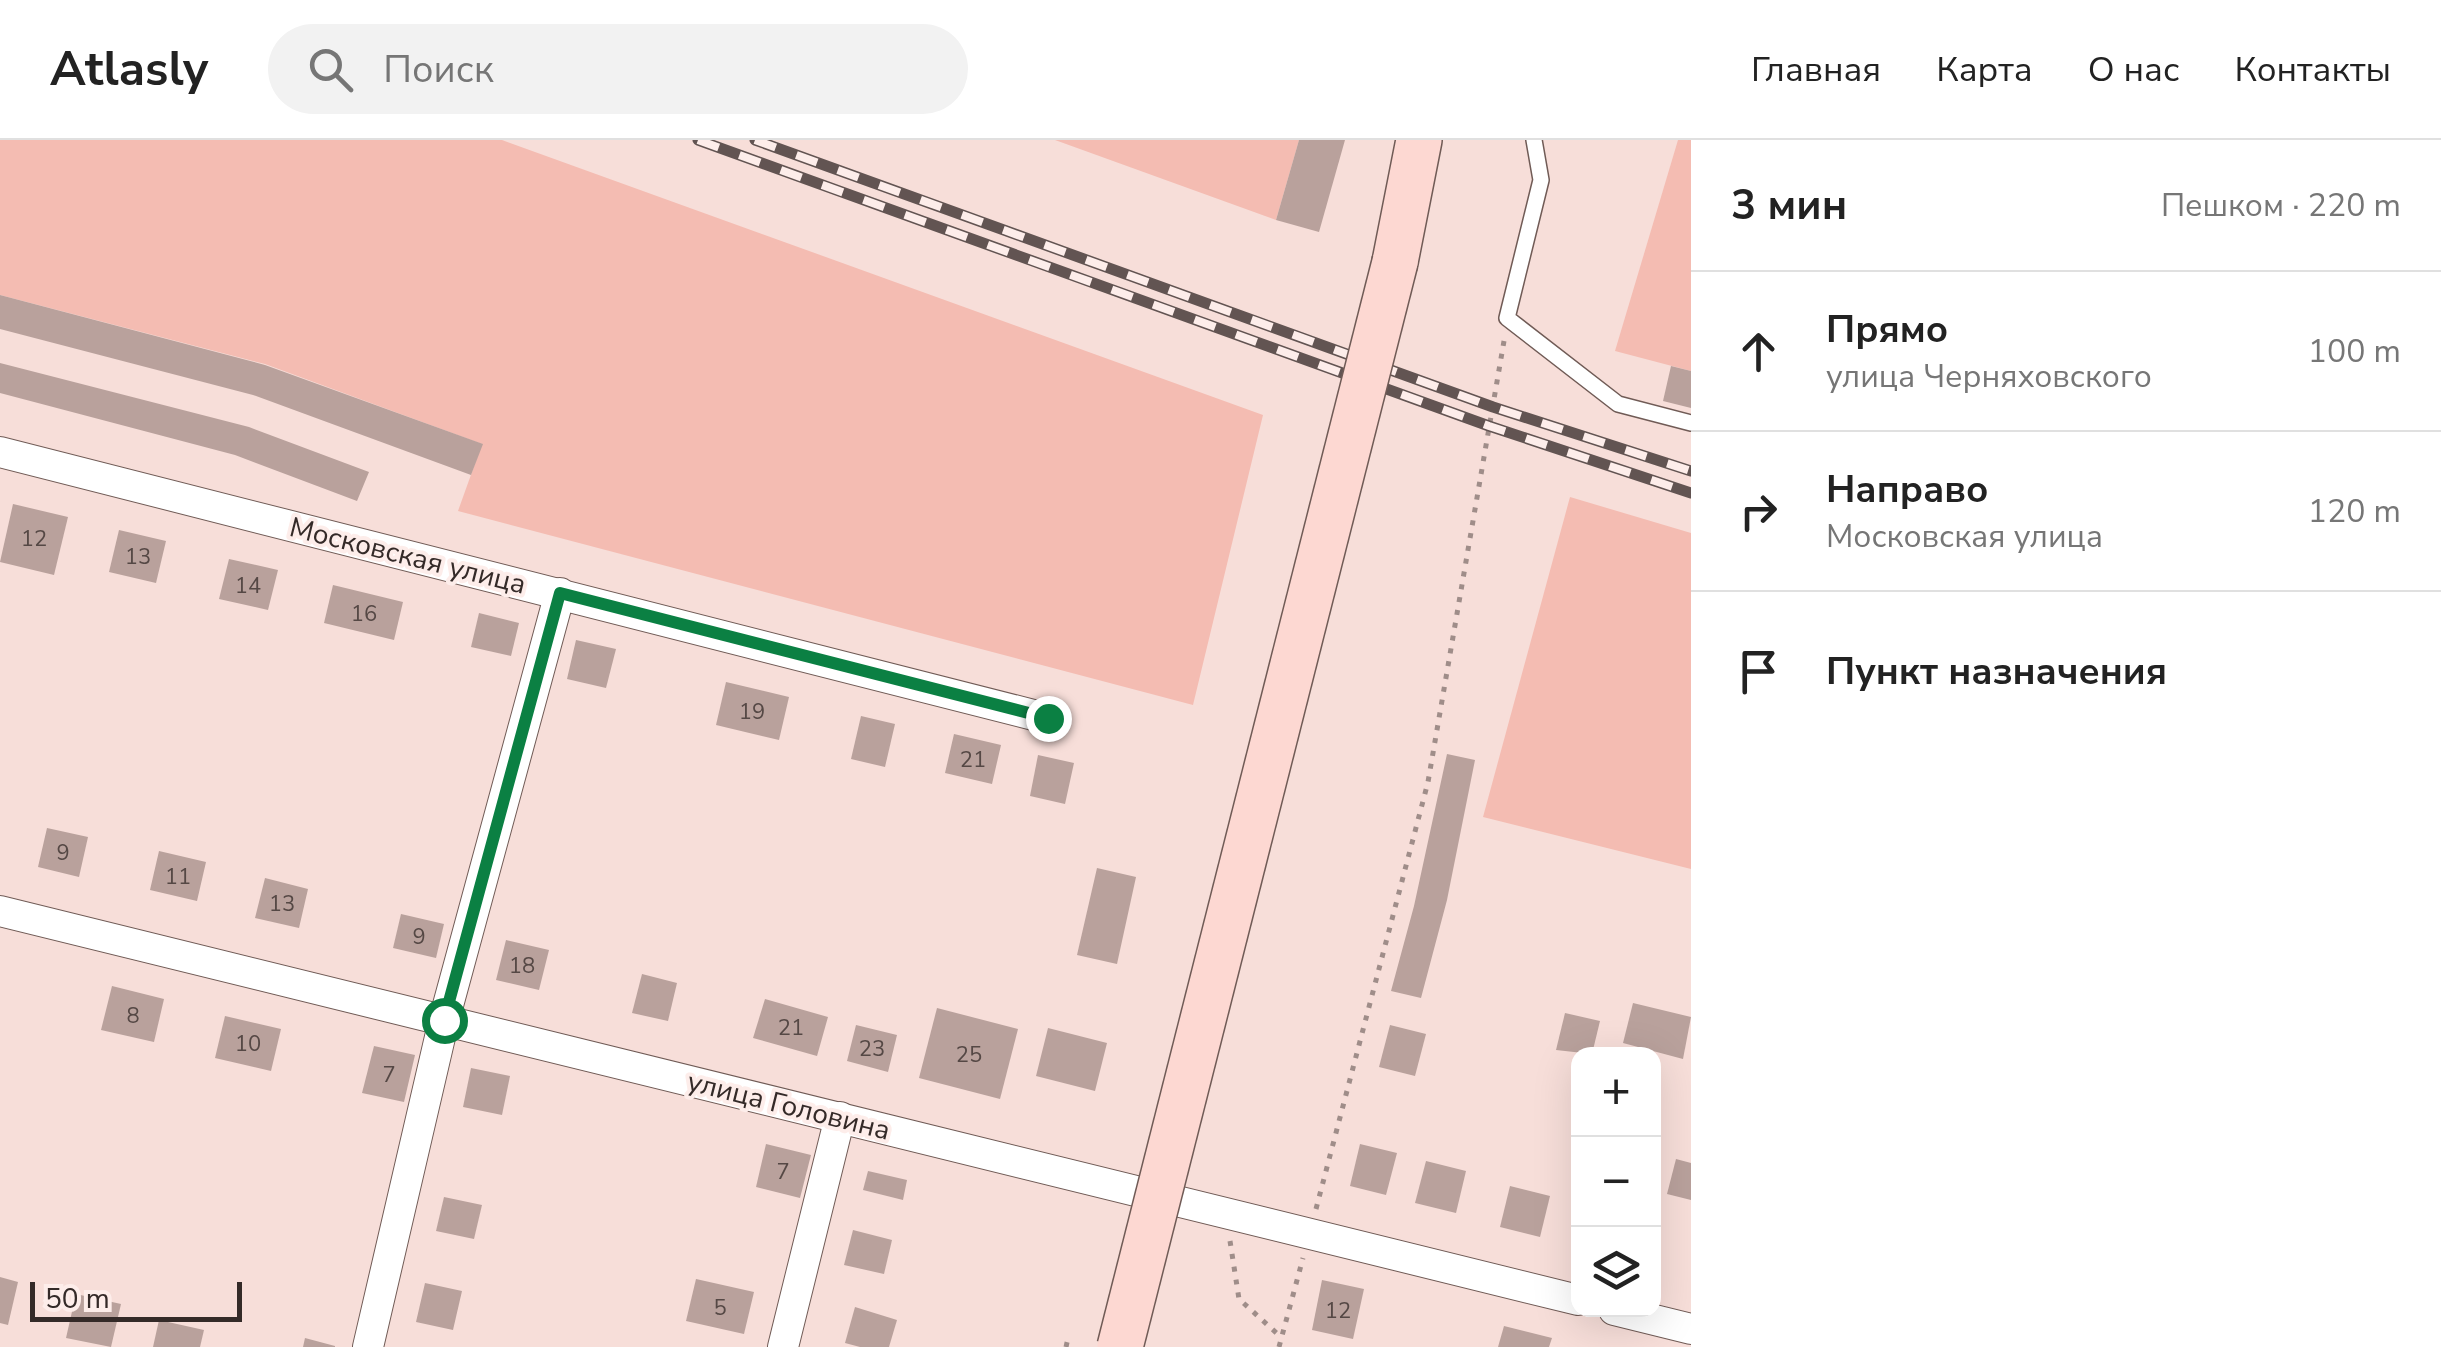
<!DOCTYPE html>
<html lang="ru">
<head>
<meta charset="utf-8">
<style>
  body { margin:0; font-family:"Nunito Sans",sans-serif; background:#f2f2f2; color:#222 }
  .controls { position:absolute; right:30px; bottom:30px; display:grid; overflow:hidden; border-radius:20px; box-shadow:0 10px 40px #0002 }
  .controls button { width:90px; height:90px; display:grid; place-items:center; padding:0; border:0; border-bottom:2px solid #e0e0e0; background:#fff; color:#222; font:50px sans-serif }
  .scale { position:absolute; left:30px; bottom:25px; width:212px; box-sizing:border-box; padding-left:10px; border:5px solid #342a28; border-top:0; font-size:28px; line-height:35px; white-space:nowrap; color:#342a28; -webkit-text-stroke:8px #fdedea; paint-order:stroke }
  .stop { position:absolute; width:30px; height:30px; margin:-22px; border:8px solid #0b8043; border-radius:50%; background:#fff }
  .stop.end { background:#0b8043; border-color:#fff; box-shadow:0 2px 10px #0008 }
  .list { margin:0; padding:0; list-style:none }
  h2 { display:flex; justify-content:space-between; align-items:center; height:130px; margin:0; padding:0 40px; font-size:42px }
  h2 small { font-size:32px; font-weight:400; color:#767676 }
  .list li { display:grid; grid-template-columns:65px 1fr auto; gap:30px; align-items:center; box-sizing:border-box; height:160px; padding:0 40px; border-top:2px solid #e0e0e0 }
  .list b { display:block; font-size:38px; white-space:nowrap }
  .list p { margin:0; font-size:32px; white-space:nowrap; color:#767676 }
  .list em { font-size:32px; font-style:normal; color:#767676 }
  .icon { flex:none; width:55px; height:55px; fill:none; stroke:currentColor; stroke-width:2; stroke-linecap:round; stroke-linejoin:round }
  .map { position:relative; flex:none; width:1691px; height:1207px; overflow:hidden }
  header { display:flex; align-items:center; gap:60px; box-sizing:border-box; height:140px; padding:0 50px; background:#fff; border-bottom:2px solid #e0e0e0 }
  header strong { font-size:48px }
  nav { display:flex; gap:55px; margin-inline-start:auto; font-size:35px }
  .search { width:700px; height:90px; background:#f2f2f2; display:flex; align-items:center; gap:25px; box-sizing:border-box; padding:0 35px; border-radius:55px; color:#767676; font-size:38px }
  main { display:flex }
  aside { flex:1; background:#fff }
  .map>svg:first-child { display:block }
  .green { fill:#f4bcb2 }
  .building { fill:#b9a19c }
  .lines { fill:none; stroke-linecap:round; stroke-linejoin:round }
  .lane-casing { stroke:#705b56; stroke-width:18 }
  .street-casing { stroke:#705b56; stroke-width:32 }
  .secondary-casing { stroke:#705b56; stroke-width:48 }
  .path { stroke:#9f8d89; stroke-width:5; stroke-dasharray:5 8; stroke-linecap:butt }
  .lane { stroke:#fff; stroke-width:15 }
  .street { stroke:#fff; stroke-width:30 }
  .secondary { stroke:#fdd8d2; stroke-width:45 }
  .rail-casing { stroke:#625452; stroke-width:11 }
  .rail { stroke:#fdedea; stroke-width:8; stroke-dasharray:22; stroke-linecap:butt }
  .secondary-bridge-casing { stroke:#705b56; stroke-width:48; stroke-linecap:butt }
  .secondary-bridge { stroke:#fdd8d2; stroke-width:45 }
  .route { stroke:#0b8043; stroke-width:12 }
  .labels { text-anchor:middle; stroke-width:8; stroke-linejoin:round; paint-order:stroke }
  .number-label { font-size:22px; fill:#554845 }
  .street-label { font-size:28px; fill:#342a28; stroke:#fdedea }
</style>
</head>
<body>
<header>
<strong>Atlasly</strong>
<div class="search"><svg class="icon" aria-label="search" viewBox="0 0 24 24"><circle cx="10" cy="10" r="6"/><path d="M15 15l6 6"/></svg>Поиск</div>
<nav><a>Главная</a><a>Карта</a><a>О нас</a><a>Контакты</a></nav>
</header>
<main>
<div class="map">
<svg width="1691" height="1207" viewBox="0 0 1691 1207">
  <rect width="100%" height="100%" fill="#f7ded9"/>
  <g class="green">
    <path d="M0,0H502L1263,275L1193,565L458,371L482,304L265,224L0,155Z"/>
    <path d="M1055,0H1299L1276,80Z"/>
    <path d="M1678,0H1691V231L1615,211Z"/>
    <path d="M1570,357L1691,393V729L1483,677Z"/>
  </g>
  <g class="building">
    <path d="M1299,0H1345L1319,92L1276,80Z"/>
    <path d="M0,155L265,225L483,304L471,335L253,255L0,189Z"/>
    <path d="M0,223L249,287L369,332L357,361L235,315L0,253Z"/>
    <path d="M1671,226L1691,231V268L1663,261Z"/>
    <path d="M13,364L68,377L54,435L0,422Z"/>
    <path d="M119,390L166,401L156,443L109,432Z"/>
    <path d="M229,419L278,430L268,470L219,459Z"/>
    <path d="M333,445L403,462L394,500L324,483Z"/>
    <path d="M479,473L519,483L511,516L471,507Z"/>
    <path d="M576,500L616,509L606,548L567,539Z"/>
    <path d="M726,542L789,557L779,600L716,585Z"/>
    <path d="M861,576L895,584L885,627L851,619Z"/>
    <path d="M954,594L1001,605L992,644L945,633Z"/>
    <path d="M1447,614L1475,620L1447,760L1421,858L1391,851L1414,766Z"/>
    <path d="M1038,615L1074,623L1065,664L1030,656Z"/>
    <path d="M47,688L88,697L79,737L38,727Z"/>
    <path d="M159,711L206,722L197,761L150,750Z"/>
    <path d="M1097,728L1136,737L1117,824L1077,815Z"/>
    <path d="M265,738L308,749L299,788L255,778Z"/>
    <path d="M401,774L444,784L436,818L393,808Z"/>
    <path d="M506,800L549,810L539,850L496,840Z"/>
    <path d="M642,834L677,843L668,881L632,873Z"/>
    <path d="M112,846L164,859L154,902L101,890Z"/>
    <path d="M765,859L828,877L817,916L753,898Z"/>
    <path d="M1633,863L1691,877L1683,919L1623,903Z"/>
    <path d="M937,868L1018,889L1000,959L919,938Z"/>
    <path d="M1565,873L1600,881L1592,914L1556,910Z"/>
    <path d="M225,876L281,889L271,931L215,918Z"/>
    <path d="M856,885L897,895L888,932L847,921Z"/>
    <path d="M1390,885L1426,894L1415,936L1379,927Z"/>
    <path d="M1048,888L1107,903L1095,951L1036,936Z"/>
    <path d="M374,906L415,915L404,962L362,953Z"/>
    <path d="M471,928L510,936L502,975L463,967Z"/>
    <path d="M766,1004L811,1015L800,1058L756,1047Z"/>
    <path d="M1360,1004L1397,1013L1386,1055L1350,1046Z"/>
    <path d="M1676,1019L1691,1023V1060L1667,1054Z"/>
    <path d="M1426,1021L1466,1031L1456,1073L1415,1063Z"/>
    <path d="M868,1031L907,1040L903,1060L863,1050Z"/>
    <path d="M1510,1046L1550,1056L1540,1097L1500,1087Z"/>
    <path d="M444,1057L482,1065L474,1099L436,1091Z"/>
    <path d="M853,1090L892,1100L884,1134L844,1125Z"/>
    <path d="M0,1137L18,1142L8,1185L0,1183Z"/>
    <path d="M696,1139L754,1152L744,1194L686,1181Z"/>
    <path d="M1322,1140L1364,1149L1353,1199L1312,1190Z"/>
    <path d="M425,1143L462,1151L453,1190L416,1182Z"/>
    <path d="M76,1154L121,1164L111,1207L66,1198Z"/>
    <path d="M855,1167L897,1180L889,1207H860L845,1203Z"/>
    <path d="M159,1180L204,1190L200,1207H153Z"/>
    <path d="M1504,1186L1552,1198L1549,1207H1498Z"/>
    <path d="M305,1198L335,1206V1207H303Z"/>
  </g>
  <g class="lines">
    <g class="lane-casing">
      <path id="lane" d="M1534,0L1541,40L1507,178L1618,264L1691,283"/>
    </g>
    <g class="street-casing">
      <g id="street">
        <path d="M0,312L1049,579"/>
        <path d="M0,771L1578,1160"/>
        <path d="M1614,1170L1691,1189"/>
        <path d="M368,1207L444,880L560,453"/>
        <path d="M783,1207L840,977"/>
      </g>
    </g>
    <g class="secondary-casing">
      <path id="secondary" d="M1395,122L1419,0"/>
    </g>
    <g class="path">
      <path d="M1316,1069L1428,642L1504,201"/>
      <path d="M1230,1101L1239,1159L1282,1198"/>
      <path d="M1066,1207L1068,1198"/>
      <path d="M1279,1207L1303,1118"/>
    </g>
    <use href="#lane" class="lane"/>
    <use href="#street" class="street"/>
    <use href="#secondary" class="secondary"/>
    <g class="rail-casing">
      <g id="rail">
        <path d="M698,0L1489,286L1691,353"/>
        <path d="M755,0L1493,267L1691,331"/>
      </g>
    </g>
    <use href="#rail" class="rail"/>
    <g class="secondary-bridge-casing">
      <path id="secondary-bridge" d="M1120,1207L1395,122"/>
    </g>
    <use href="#secondary-bridge" class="secondary-bridge"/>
  </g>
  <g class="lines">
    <path class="route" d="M444,880L560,453L1048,578"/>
  </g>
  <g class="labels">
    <g class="number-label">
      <text x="34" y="406">12</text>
      <text x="138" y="424">13</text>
      <text x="248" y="453">14</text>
      <text x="364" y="481">16</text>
      <text x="752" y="579">19</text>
      <text x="973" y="627">21</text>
      <text x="63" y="720">9</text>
      <text x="178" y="744">11</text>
      <text x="282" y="771">13</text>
      <text x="419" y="804">9</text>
      <text x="522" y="833">18</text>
      <text x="133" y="883">8</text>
      <text x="791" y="895">21</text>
      <text x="248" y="911">10</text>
      <text x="872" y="916">23</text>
      <text x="969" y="922">25</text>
      <text x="389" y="942">7</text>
      <text x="783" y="1039">7</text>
      <text x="720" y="1175">5</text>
      <text x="1338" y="1178">12</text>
    </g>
    <g class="street-label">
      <text transform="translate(408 415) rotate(14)" y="10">Московская улица</text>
      <text transform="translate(789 965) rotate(14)" y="10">улица Головина</text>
    </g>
  </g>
</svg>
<div class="controls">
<button>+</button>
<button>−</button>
<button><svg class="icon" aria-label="layers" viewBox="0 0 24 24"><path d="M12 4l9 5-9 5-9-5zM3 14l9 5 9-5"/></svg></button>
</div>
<div class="scale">50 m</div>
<div class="stop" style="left:444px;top:880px"></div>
<div class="stop end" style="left:1048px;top:578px"></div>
</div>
<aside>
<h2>3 мин<small>Пешком · 220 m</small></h2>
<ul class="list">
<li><svg class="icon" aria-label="ahead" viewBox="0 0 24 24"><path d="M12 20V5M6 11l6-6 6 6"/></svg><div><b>Прямо</b><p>улица Черняховского</p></div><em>100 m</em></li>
<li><svg class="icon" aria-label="right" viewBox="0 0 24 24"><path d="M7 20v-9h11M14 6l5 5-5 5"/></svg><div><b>Направо</b><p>Московская улица</p></div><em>120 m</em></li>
<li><svg class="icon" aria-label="arrive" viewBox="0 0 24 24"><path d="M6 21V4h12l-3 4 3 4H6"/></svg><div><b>Пункт назначения</b></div></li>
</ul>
</aside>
</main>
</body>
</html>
